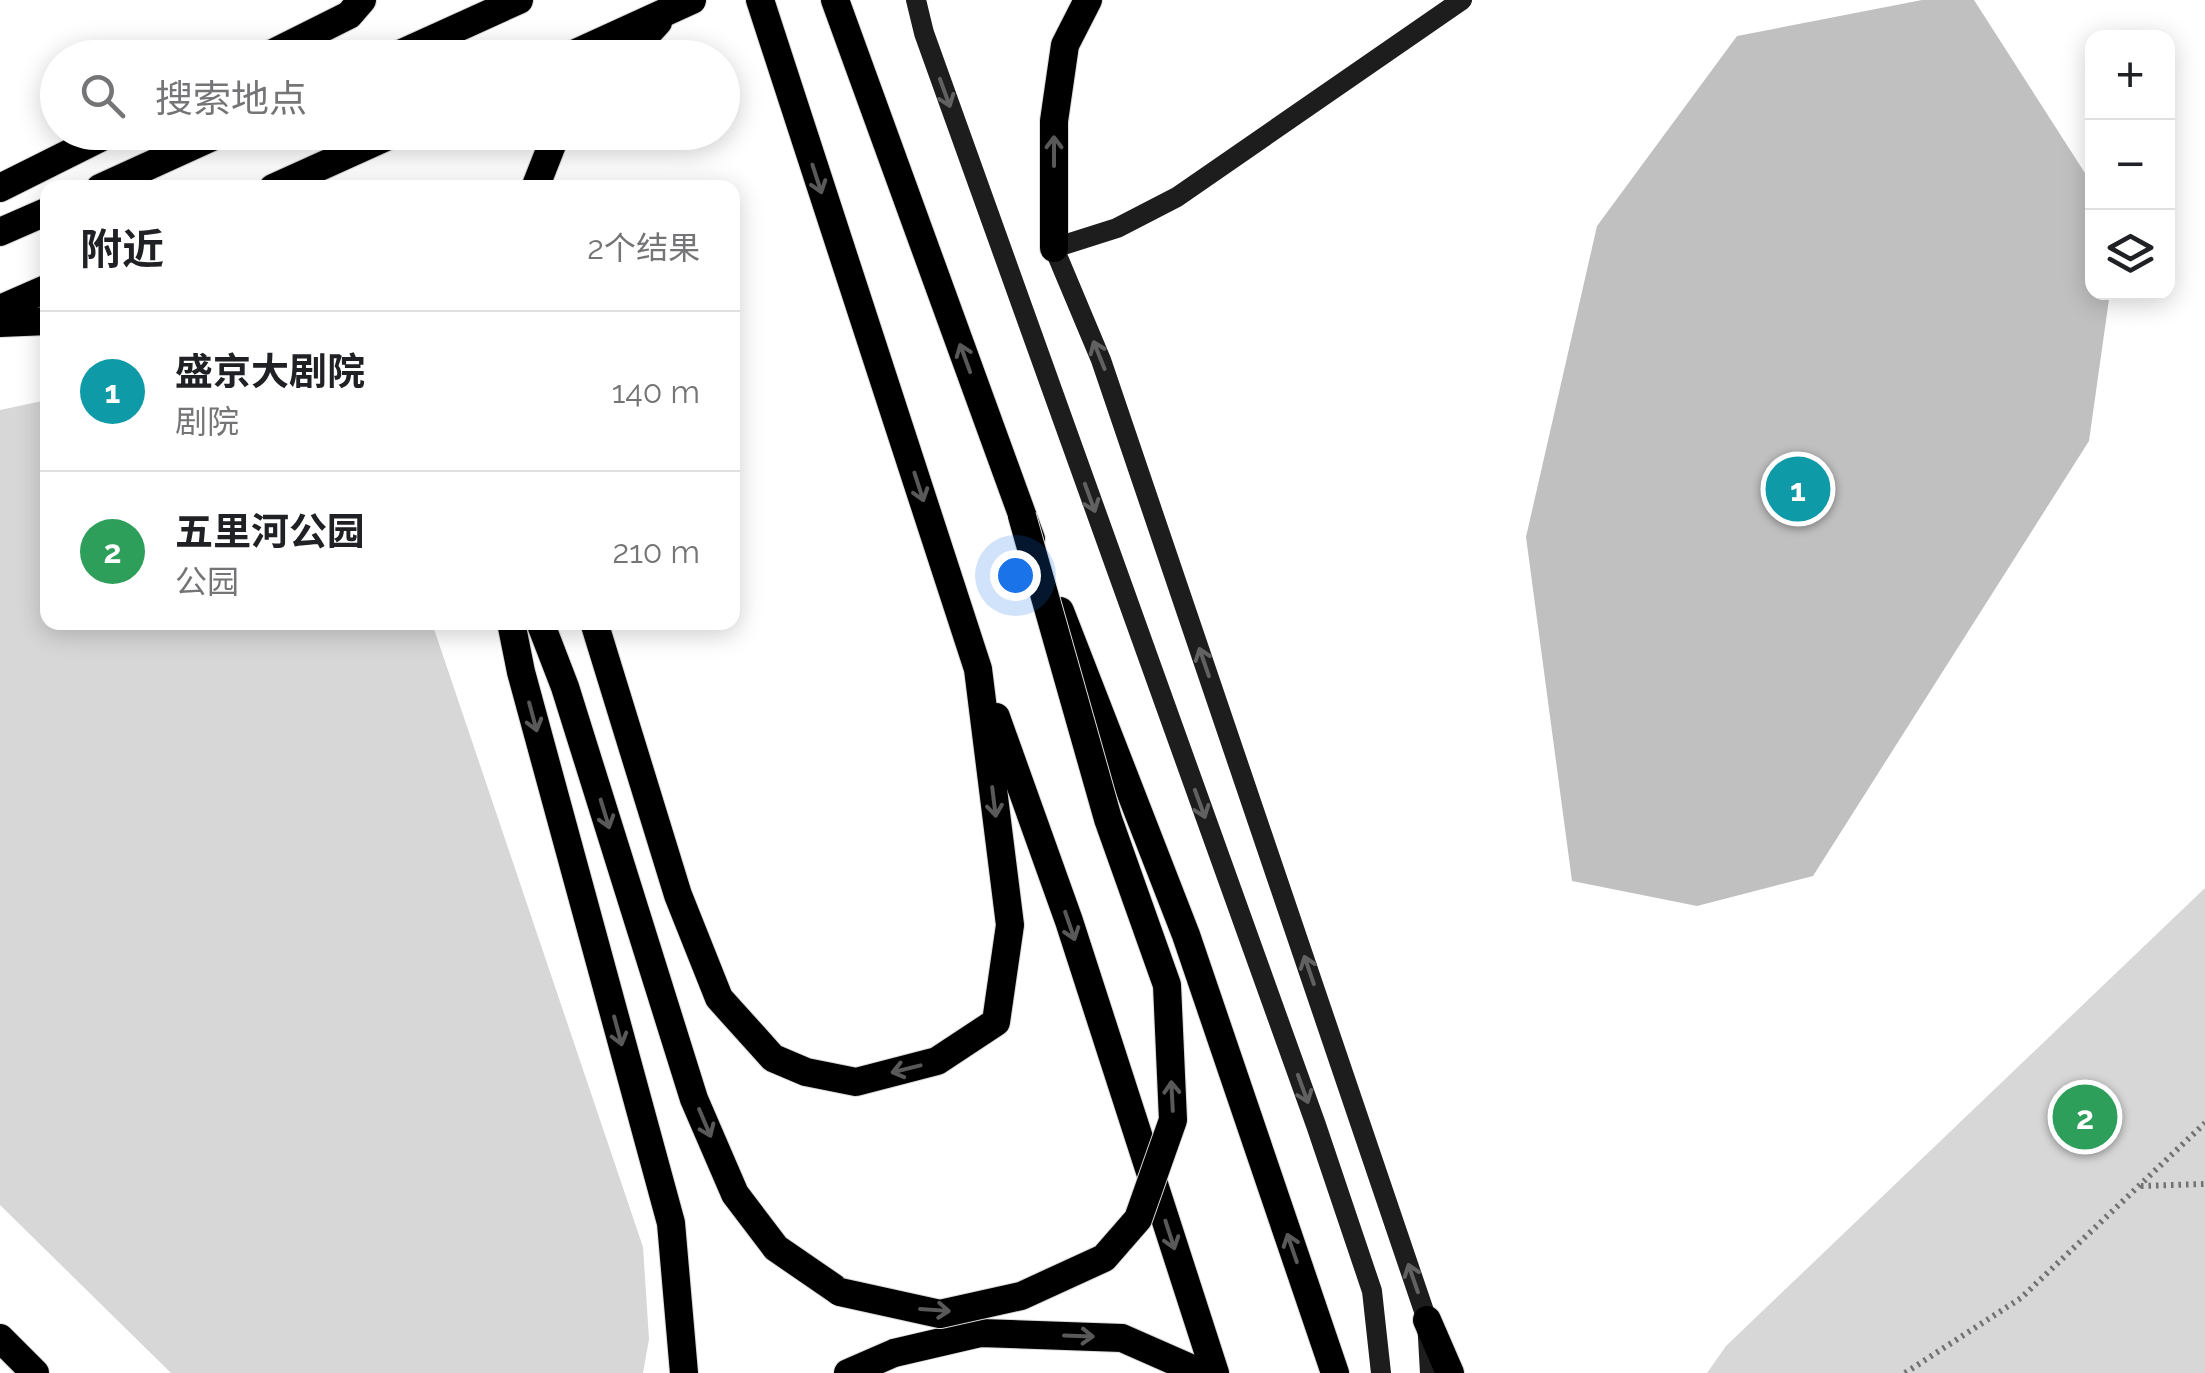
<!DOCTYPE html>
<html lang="zh">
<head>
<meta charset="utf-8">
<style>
  body { margin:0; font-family:Raleway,"Noto Sans SC",sans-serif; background:#f6f6f6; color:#202124 }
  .controls { position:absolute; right:30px; top:30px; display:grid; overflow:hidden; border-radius:20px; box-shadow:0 5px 25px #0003 }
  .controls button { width:90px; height:90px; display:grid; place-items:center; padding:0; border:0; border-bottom:2px solid #e0e0e0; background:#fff; color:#202124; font:50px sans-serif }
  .you { position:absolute; left:1015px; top:575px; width:35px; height:35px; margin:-25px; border:8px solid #fff; border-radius:50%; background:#1a73e8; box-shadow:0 0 0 15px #1a73e833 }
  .badge { display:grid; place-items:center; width:65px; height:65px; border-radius:50%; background:#d93025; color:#fff; font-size:32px; font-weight:700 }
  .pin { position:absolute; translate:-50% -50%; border:5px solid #fff; box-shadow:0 2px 10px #0006 }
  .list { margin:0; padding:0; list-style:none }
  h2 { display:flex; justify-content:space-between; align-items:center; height:130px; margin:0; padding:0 40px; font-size:42px }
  h2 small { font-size:32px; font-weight:400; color:#757577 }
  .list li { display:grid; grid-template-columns:65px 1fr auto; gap:30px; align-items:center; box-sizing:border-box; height:160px; padding:0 40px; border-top:2px solid #e0e0e0 }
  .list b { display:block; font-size:38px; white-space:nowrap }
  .list p { margin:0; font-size:32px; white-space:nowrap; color:#757577 }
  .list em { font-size:32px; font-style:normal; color:#757577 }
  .icon { flex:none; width:55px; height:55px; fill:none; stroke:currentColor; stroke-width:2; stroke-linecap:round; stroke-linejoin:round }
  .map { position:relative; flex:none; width:2205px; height:1373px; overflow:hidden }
  .search { position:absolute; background:#fff; box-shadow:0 5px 25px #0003; left:40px; top:40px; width:700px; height:110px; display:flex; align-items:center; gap:25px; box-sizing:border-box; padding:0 35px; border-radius:55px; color:#757577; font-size:38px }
  .panel { position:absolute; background:#fff; box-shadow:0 5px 25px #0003; left:40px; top:180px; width:700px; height:450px; border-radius:20px }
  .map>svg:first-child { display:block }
  .green { fill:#d7d7d7 }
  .building { fill:#c0c0c0 }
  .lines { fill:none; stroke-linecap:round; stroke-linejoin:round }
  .trunk-casing { stroke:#dbdbdb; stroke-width:30 }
  .path { stroke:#727272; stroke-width:6; stroke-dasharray:2.5 5; stroke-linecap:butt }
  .secondary { stroke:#1d1d1d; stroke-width:20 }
  .trunk { stroke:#000; stroke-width:28 }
  .trunk-bridge-casing { stroke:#dbdbdb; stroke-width:30; stroke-linecap:butt }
  .trunk-bridge { stroke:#000; stroke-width:28 }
  .oneway { stroke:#616161 }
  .oneway2 { stroke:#595959 }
</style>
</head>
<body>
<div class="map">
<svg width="2205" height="1373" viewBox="0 0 2205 1373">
  <rect width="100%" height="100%" fill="#fff"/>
  <g class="green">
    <path d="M47,400L48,622L432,623L643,1247L649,1339L643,1373H171L0,1205V410Z"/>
    <path d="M2205,888V1373H1707L1726,1346Z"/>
  </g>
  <path class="building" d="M1922,0H1974L2092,184V292H2110L2089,441L1813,876L1697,906L1572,881L1526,537L1597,226L1737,36Z"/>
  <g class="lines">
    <g class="trunk-casing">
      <g id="trunk">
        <path d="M835,0L1031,539"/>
        <path d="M263,58L349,15L362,0"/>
        <path d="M391,58L519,0"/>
        <path d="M565,58L692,0"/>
        <path d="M625,58L658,22"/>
        <path d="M0,188L112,132"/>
        <path d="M100,188L223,132"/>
        <path d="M273,188L397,132"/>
        <path d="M535,188L557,132"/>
        <path d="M0,232L48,211"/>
        <path d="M1054,248V121L1065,45L1088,0"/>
        <path d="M0,309L48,288"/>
        <path d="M0,323L48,321"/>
        <path d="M1060,611L1186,935L1335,1373"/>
        <path d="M511,622L521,672L671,1223L684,1373"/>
        <path d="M540,622L565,687L694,1099L735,1194L776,1248L840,1292"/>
        <path d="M594,622L678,895L719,998L773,1058L806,1072L856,1082L937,1061L996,1022L1010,925L978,669L760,0"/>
        <path d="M996,717L1069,921L1215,1373"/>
        <path d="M1427,1320L1450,1373"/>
        <path d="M0,1338L35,1373"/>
        <path d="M848,1373L894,1353L980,1333L1122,1338L1188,1367L1192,1373"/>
      </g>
    </g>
    <g class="path">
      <path d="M2141,1186L2205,1184"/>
      <path d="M1905,1373L2021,1298L2205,1123"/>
    </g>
    <g class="secondary">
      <path d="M916,0L924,33L1316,1125L1372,1291L1381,1373"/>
      <path d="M1430,1373L1427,1320L1101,360L1054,248L1117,228L1177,197L1462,0"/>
    </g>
    <use href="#trunk" class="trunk"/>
    <g class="trunk-bridge-casing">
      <path id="trunk-bridge" d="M840,1292L940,1314L1021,1296L1104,1258L1138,1219L1173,1120L1167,985L1108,819L1022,516"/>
    </g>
    <use href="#trunk-bridge" class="trunk-bridge"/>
  </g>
  <defs><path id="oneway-shaft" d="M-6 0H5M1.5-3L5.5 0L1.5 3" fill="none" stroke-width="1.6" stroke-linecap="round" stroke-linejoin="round" transform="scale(2.5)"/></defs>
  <g class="oneway">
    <use href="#oneway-shaft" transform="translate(945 93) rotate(70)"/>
    <use href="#oneway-shaft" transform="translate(1099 355) rotate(-112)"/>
    <use href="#oneway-shaft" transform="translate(1090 498) rotate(70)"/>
    <use href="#oneway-shaft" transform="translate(1204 662) rotate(-109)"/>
    <use href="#oneway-shaft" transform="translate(1200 804) rotate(70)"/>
    <use href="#oneway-shaft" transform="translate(1309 970) rotate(-109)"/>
    <use href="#oneway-shaft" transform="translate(1303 1089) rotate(70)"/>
    <use href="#oneway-shaft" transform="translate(1413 1278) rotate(-109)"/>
  </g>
  <g class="oneway2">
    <use href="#oneway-shaft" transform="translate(1054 151) rotate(-90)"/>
    <use href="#oneway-shaft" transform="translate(817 179) rotate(72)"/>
    <use href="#oneway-shaft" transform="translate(965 358) rotate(-110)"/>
    <use href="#oneway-shaft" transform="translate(919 487) rotate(72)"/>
    <use href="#oneway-shaft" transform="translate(533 717) rotate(75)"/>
    <use href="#oneway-shaft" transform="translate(994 802) rotate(83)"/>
    <use href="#oneway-shaft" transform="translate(605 814) rotate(73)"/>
    <use href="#oneway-shaft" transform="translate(1070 926) rotate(71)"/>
    <use href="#oneway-shaft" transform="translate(618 1031) rotate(75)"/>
    <use href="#oneway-shaft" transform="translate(906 1069) rotate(166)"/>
    <use href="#oneway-shaft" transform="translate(1172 1096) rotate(-93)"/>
    <use href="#oneway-shaft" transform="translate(705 1123) rotate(67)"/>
    <use href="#oneway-shaft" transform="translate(1170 1235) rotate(72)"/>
    <use href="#oneway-shaft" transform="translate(1292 1248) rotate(-109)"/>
    <use href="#oneway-shaft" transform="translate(935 1310) rotate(4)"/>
    <use href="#oneway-shaft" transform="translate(1079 1336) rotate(2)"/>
  </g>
</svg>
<div class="controls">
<button>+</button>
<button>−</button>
<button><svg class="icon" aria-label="layers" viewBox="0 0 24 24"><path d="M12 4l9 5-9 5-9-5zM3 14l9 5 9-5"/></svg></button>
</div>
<div class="you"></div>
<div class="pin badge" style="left:1798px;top:489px;background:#0f9aa8">1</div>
<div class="pin badge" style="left:2085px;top:1117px;background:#2e9e5b">2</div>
<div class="search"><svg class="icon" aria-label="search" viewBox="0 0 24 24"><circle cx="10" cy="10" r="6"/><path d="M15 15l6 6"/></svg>搜索地点</div>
<section class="panel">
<h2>附近<small>2个结果</small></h2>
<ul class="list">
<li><span class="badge" style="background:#0f9aa8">1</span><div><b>盛京大剧院</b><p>剧院</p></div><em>140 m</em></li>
<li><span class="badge" style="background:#2e9e5b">2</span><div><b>五里河公园</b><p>公园</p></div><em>210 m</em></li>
</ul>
</section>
</div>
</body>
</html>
